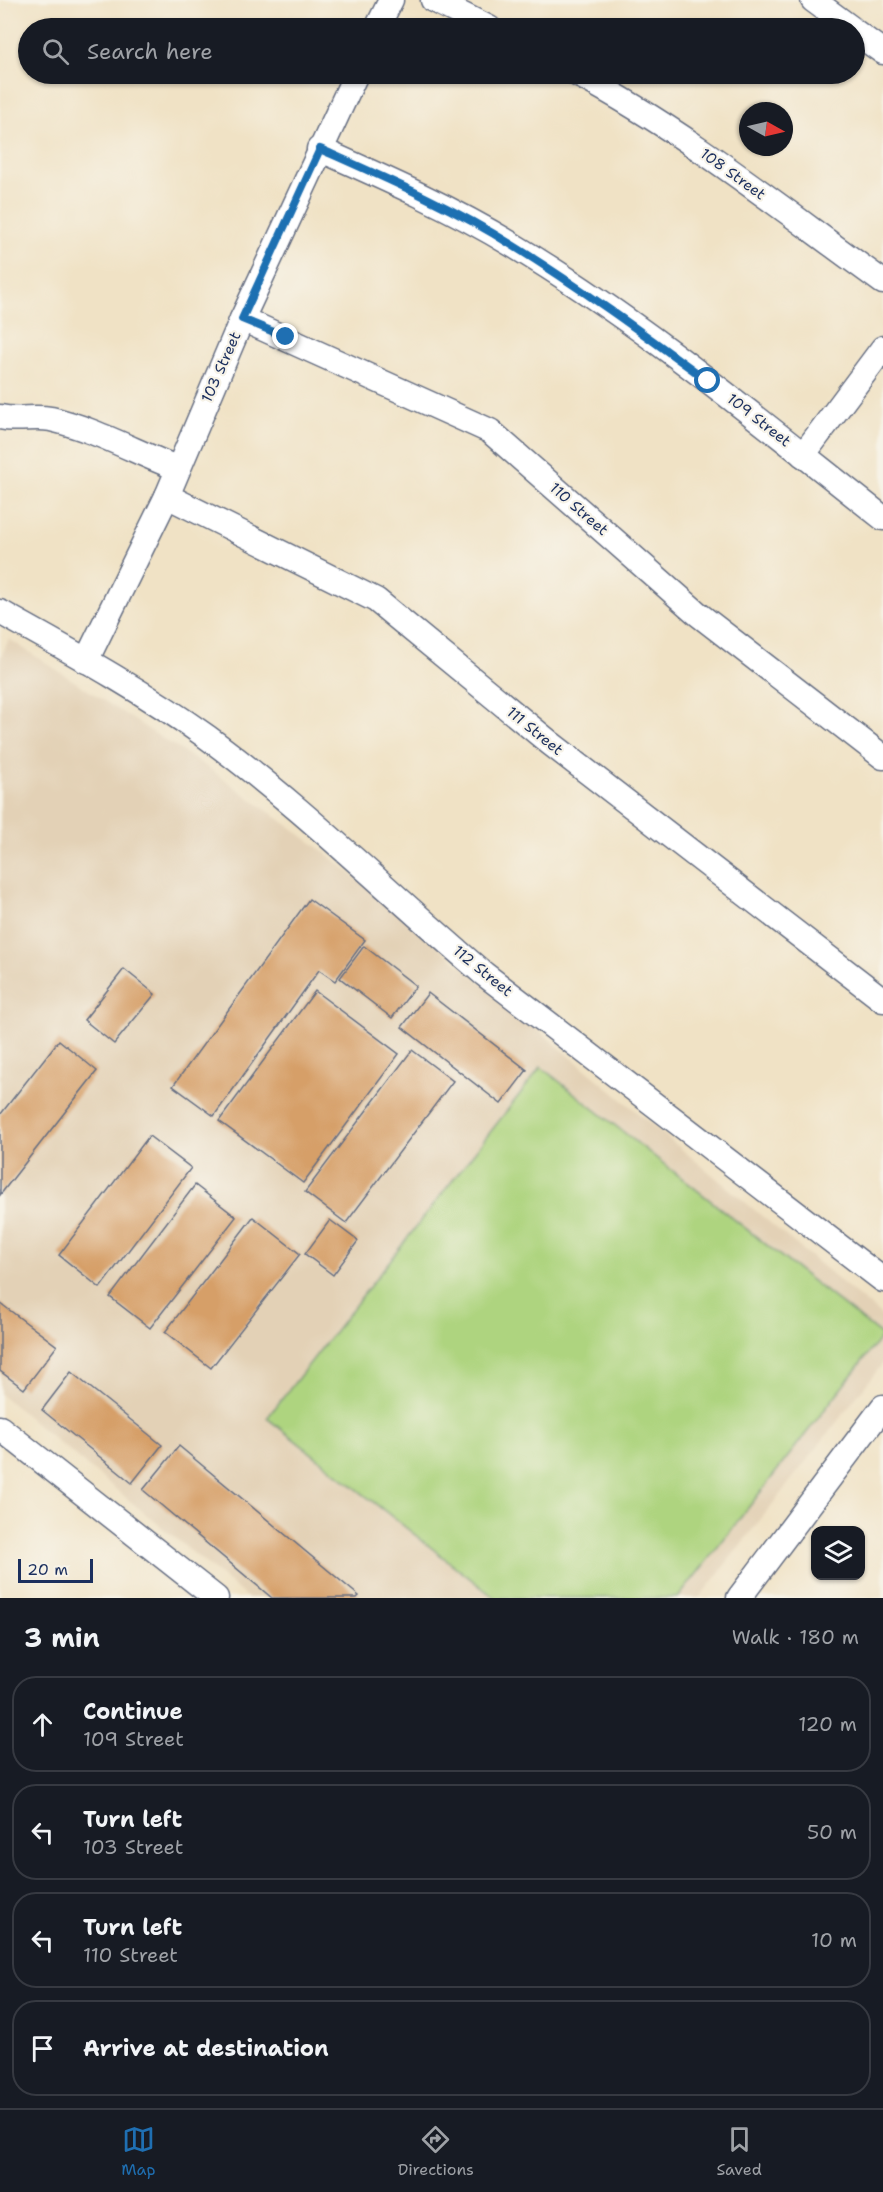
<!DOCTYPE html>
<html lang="en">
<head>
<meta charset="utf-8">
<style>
  body { margin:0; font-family:"Shantell Sans",sans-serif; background:#20242c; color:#f1f3f6 }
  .controls { position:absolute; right:18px; bottom:18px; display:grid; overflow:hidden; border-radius:12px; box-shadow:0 2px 4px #0004 }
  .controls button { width:54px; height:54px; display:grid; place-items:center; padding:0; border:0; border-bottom:2px solid #363941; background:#171b24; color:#f1f3f6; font:30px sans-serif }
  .compass { position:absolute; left:739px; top:102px; width:54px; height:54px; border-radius:50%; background:#171b24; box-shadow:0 2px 4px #0004; rotate:98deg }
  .scale { position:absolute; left:18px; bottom:15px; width:75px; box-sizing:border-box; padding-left:6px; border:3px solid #1b2f5e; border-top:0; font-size:16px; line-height:21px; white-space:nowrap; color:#1b2f5e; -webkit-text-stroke:4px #f7f3e8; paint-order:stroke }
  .stop { position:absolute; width:18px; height:18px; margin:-14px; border:4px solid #1f6fb2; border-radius:50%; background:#fff }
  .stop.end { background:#1f6fb2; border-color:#fff; box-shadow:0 2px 6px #0008 }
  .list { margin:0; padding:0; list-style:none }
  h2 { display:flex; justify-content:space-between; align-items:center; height:78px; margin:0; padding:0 24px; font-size:26px }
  h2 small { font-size:20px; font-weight:400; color:#9ea1a6 }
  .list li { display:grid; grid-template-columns:39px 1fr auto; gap:18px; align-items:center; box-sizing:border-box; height:96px; margin:0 12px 12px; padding:0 12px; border:2px solid #363941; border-radius:24px }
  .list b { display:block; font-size:22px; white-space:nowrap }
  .list p { margin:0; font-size:20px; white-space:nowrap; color:#9ea1a6 }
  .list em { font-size:20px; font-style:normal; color:#9ea1a6 }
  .icon { flex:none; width:33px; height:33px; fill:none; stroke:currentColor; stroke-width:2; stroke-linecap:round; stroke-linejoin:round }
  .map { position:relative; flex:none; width:883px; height:1598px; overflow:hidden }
  .search { position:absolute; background:#171b24; box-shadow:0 2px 4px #0004; left:18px; right:18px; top:18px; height:66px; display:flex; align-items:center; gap:15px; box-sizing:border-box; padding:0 21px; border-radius:33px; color:#9ea1a6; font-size:22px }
  .sheet { height:510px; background:#171b24 }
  nav { display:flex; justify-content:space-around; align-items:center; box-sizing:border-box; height:84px; border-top:2px solid #363941; background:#171b24; font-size:16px; color:#9ea1a6 }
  nav a { display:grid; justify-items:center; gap:3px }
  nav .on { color:#1f6fb2 }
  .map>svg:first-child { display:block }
  .built { fill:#e3d1b6 }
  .green { fill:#aed47f; stroke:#64826e; stroke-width:1.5 }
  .building { fill:#d69f68 }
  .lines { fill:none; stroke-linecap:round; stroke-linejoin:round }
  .minor-casing { stroke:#666e82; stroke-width:27 }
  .minor { stroke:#fff; stroke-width:24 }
  .route { stroke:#1f6fb2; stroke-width:8 }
  .labels { text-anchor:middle; stroke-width:4.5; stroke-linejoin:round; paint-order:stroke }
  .street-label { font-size:15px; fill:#1b2f5e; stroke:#f7f3e8 }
</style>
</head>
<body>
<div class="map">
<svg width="883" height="1598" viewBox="0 0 883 1598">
  <rect width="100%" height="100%" fill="#f7f3e8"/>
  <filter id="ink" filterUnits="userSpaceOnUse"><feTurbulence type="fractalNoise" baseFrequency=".0167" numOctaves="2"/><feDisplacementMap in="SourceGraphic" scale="12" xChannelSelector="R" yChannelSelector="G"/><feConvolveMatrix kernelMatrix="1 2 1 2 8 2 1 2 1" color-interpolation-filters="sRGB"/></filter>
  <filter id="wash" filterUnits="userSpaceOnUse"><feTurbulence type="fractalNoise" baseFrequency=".008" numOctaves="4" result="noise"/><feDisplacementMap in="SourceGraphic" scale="24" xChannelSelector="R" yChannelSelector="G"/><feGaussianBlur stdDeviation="1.35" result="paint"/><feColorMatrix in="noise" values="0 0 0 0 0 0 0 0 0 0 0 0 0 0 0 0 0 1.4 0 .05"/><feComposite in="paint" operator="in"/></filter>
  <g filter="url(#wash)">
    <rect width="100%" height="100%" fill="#f0e2c5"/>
    <path class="built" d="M9,639L211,770L326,853L883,1317V1363L699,1598H248L0,1394V659Z"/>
    <path class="green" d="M541,1067L882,1336L678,1598H495L267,1418Z"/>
    <g id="blocks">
      <g class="building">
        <path d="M309,899L365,940L335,981L319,970L214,1116L173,1086Z"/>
        <path d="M364,946L416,986L392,1018L340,978Z"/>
        <path d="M124,969L155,994L114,1044L84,1020Z"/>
        <path d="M315,991L399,1054L303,1183L219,1121Z"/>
        <path d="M428,993L527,1070L501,1104L402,1027Z"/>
        <path d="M59,1040L97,1071L0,1195V1115Z"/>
        <path d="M412,1050L453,1081L346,1223L305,1192Z"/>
        <path d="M149,1136L191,1168L100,1288L59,1255Z"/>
        <path d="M195,1185L236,1217L150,1328L110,1297Z"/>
        <path d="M253,1217L300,1254L211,1368L165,1332Z"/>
        <path d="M330,1220L358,1241L333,1275L305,1254Z"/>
        <path d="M0,1303L57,1346L24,1389L0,1371Z"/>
        <path d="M71,1372L162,1445L132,1483L42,1410Z"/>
        <path d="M179,1446L359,1596L357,1598H272L143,1490Z"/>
      </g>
    </g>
  </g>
  <g filter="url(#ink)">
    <use href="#blocks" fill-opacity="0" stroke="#666e82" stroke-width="1.5"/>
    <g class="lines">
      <g class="minor-casing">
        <g id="minor">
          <path d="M433,0L489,28"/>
          <path d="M813,0L851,28"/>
          <path d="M377,28L391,0"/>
          <path d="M854,31L883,52"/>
          <path d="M577,74C686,132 783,210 883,282"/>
          <path d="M319,149C384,178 450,207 511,244C643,323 762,423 883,518"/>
          <path d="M242,319L490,431L698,614L883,757"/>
          <path d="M0,417C17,421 34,416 51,419C95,429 135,452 177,468"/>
          <path d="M803,455L883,348"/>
          <path d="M167,496L376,600L550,743L883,1000"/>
          <path d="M0,612C70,651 142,690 207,737C305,809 392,896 484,974L883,1280"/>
          <path d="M86,661L167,496L242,319L356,74"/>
          <path d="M0,1428L216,1598"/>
          <path d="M739,1598L883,1407"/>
        </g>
      </g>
      <use href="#minor" class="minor"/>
    </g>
  </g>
  <g class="lines" filter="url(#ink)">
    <path class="route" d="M286,337L242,319L320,149C385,178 452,207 512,245C580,287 644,334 708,381"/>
  </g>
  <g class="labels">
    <g class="street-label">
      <text transform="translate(733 174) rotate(36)" y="5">108 Street</text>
      <text transform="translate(221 367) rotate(-66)" y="5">103 Street</text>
      <text transform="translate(759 420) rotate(38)" y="5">109 Street</text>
      <text transform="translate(579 509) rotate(41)" y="5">110 Street</text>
      <text transform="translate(535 731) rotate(39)" y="5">111 Street</text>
      <text transform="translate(483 971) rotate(39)" y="5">112 Street</text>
    </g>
  </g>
</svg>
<div class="controls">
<button><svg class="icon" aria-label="layers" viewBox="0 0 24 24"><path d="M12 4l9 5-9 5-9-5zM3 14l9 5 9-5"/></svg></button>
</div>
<svg class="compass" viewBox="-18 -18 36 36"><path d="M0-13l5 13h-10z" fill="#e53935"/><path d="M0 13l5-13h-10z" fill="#9ea1a6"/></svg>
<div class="scale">20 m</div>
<div class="stop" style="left:708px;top:381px"></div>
<div class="stop end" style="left:286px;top:337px"></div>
<div class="search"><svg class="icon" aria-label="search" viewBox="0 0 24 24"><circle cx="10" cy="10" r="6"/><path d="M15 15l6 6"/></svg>Search here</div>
</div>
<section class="sheet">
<h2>3 min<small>Walk · 180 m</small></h2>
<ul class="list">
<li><svg class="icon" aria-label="ahead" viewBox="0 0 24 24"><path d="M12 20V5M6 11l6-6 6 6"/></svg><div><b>Continue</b><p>109 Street</p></div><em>120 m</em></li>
<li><svg class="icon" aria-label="left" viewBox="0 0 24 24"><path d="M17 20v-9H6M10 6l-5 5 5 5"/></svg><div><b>Turn left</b><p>103 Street</p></div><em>50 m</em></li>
<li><svg class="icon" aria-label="left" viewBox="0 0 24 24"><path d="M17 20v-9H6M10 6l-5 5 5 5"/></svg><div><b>Turn left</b><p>110 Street</p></div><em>10 m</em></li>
<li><svg class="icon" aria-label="arrive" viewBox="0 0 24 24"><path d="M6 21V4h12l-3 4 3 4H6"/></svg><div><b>Arrive at destination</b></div></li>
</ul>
</section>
<nav>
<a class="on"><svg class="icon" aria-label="map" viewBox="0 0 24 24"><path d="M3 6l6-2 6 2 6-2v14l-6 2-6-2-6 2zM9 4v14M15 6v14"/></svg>Map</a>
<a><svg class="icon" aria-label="directions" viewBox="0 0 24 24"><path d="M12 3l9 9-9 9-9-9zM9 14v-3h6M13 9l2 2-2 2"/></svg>Directions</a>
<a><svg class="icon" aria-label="saved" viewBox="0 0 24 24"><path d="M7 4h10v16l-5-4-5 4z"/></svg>Saved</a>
</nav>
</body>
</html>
